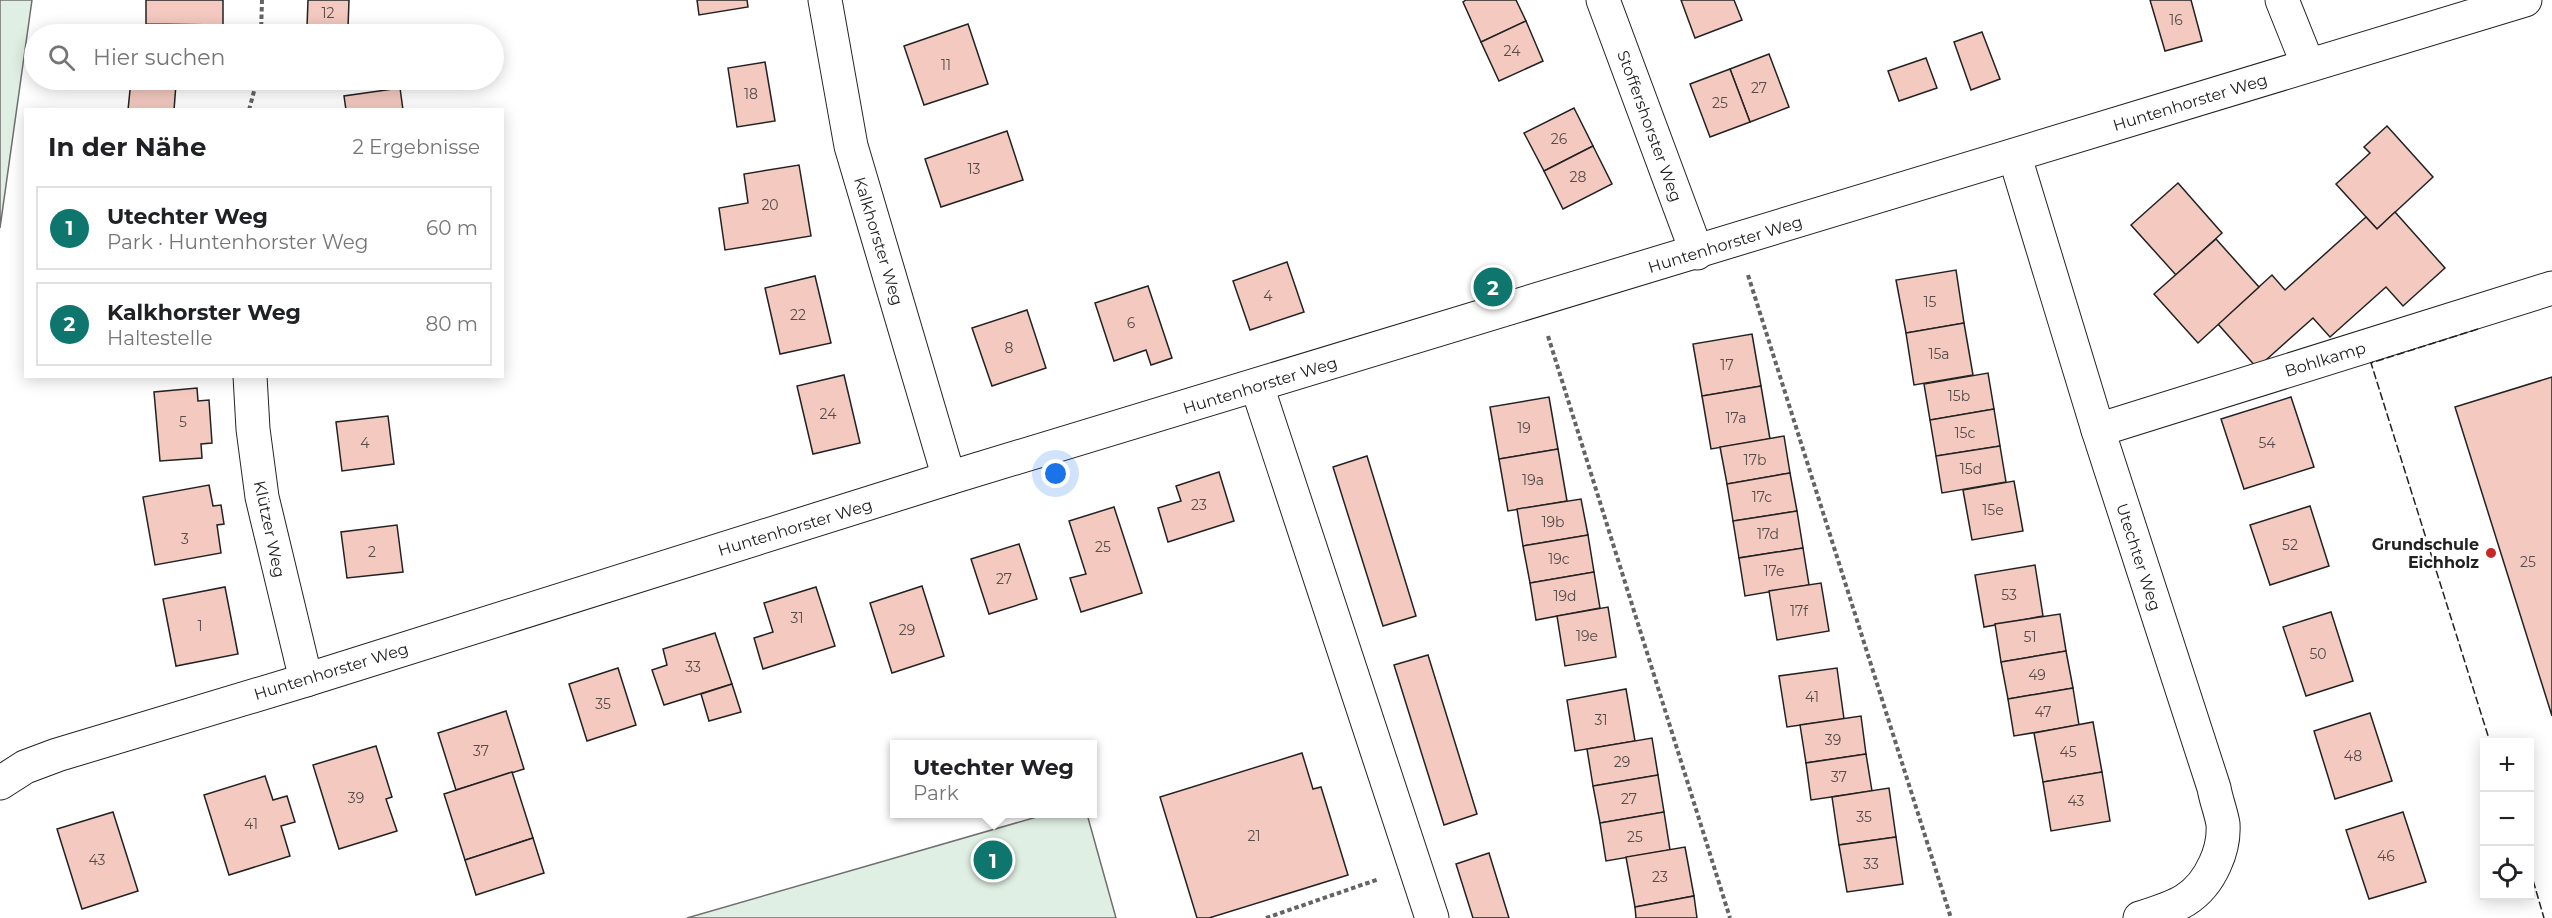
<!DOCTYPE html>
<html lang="de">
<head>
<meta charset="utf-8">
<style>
  body { margin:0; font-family:Montserrat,sans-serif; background:#f2f2f2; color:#202124 }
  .controls { position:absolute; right:18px; bottom:18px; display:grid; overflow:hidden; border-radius:0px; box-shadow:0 3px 15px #0003 }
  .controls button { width:54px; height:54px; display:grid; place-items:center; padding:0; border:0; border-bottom:2px solid #e0e0e0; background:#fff; color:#202124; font:30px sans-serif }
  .you { position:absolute; left:1056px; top:474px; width:21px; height:21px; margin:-15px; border:4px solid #fff; border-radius:50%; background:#1a73e8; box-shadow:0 0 0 9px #1a73e833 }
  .badge { display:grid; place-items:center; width:39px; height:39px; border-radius:50%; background:#0f766e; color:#fff; font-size:20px; font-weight:700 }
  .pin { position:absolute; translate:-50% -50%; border:3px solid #fff; box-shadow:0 2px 6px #0006 }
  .popup { position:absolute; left:890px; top:740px; width:207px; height:78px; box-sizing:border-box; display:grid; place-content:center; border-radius:0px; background:#fff; filter:drop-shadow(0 2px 4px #0005); font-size:20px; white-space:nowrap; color:#757577 }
  .popup b { font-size:22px; color:#202124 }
  .popup::after { content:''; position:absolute; left:50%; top:100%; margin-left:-12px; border:12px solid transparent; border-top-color:#fff }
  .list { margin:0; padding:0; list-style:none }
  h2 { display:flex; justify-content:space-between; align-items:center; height:78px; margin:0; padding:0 24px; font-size:26px }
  h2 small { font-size:20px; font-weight:400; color:#757577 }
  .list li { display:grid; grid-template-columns:39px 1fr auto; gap:18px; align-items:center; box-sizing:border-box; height:84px; margin:0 12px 12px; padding:0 12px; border:2px solid #e0e0e0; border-radius:0px }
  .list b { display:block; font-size:22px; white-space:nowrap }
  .list p { margin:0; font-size:20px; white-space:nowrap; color:#757577 }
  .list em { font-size:20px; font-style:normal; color:#757577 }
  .icon { flex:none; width:33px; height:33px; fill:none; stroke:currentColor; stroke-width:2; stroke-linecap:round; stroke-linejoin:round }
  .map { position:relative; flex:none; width:2552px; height:918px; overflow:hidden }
  .search { position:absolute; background:#fff; box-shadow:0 3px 15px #0003; left:24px; top:24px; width:480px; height:66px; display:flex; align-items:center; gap:15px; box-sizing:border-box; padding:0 21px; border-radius:33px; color:#757577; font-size:22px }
  .panel { position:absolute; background:#fff; box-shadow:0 3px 15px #0003; left:24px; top:108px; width:480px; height:270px; border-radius:0px }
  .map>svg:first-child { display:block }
  .green { fill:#e0efe3; stroke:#6f6f6f; stroke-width:1.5 }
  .building { fill:#f3c9c0; stroke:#222; stroke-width:1.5 }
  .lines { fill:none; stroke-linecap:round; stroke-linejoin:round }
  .minor-casing { stroke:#222; stroke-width:35 }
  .path { stroke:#646464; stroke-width:4; stroke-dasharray:4.5 3; stroke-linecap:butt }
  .minor { stroke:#fff; stroke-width:33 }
  .fence { stroke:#222; stroke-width:1.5; stroke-dasharray:8 3; stroke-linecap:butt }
  .poi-dot { fill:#c62828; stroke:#fff; stroke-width:2 }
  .labels { text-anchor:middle; stroke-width:4.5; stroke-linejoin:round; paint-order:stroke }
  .number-label { font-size:14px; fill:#564c4a }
  .street-label { font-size:16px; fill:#222; stroke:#fff }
  .poi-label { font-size:16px; font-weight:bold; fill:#222; stroke:#fff; text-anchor:end }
</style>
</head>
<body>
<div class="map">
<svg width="2552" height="918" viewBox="0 0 2552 918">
  <rect width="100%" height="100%" fill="#fff"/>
  <g class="green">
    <path d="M0,0H32L0,228Z"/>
    <path d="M1047,814H1087L1116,918H687Z"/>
  </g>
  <g class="building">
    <path d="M146,0H223V25L146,24Z"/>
    <path d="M308,0H349L348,28L307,27Z"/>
    <path d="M697,0H747L748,7L699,15Z"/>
    <path d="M1466,0H1516L1526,21L1481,42L1463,2Z"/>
    <path d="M1681,0H1734L1742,20L1695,38Z"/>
    <path d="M2150,0H2191L2202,41L2165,51Z"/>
    <path d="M1526,21L1543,61L1499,81L1481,42Z"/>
    <path d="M968,24L988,84L924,105L904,46Z"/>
    <path d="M1982,32L2000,79L1971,90L1954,42Z"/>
    <path d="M1769,54L1789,107L1750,122L1730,69Z"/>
    <path d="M1926,58L1937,88L1899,101L1888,71Z"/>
    <path d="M765,62L775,121L737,127L728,68Z"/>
    <path d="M1730,69L1750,122L1710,137L1690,84Z"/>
    <path d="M131,80L176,84L174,110H128Z"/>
    <path d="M400,88L403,110H346L344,96Z"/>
    <path d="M1574,108L1593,146L1544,171L1524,133Z"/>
    <path d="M2387,126L2433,177L2377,229L2336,184L2370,153L2364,147Z"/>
    <path d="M1007,131L1023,180L941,207L925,159Z"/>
    <path d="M1593,146L1612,184L1563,209L1544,171Z"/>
    <path d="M799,165L811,236L725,250L719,208L748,203L744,174Z"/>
    <path d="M2178,183L2222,233L2176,275L2131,225Z"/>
    <path d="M2395,212L2445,268L2403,306L2386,287L2330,337L2313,318L2257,368L2218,324L2272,275L2285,290L2366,217L2377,229Z"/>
    <path d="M2216,239L2259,287L2198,343L2154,294Z"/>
    <path d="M1287,262L1304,312L1250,330L1233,281Z"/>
    <path d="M1956,270L1964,323L1906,333L1896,280Z"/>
    <path d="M815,276L831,343L780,354L765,288Z"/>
    <path d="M1148,286L1172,358L1151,365L1146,350L1114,361L1095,303Z"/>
    <path d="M1027,310L1046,368L992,386L972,328Z"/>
    <path d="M1964,323L1973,375L1914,385L1906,333Z"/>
    <path d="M1752,334L1761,386L1702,396L1693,344Z"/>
    <path d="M1988,373L1994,409L1930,420L1924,384Z"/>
    <path d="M844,375L860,443L813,454L797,386Z"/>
    <path d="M2552,377V716L2455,407Z"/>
    <path d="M1761,386L1770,439L1711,449L1702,396Z"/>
    <path d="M197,388L198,401L209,400L212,443L201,444L202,458L160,461L154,392Z"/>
    <path d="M1549,397L1558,449L1499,459L1490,407Z"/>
    <path d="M2291,397L2314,467L2244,489L2221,419Z"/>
    <path d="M1994,409L2000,446L1936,456L1930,420Z"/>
    <path d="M388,416L394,464L342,471L336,422Z"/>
    <path d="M1784,436L1790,473L1727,484L1720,447Z"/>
    <path d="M2000,446L2006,482L1942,493L1936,456Z"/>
    <path d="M1558,449L1567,501L1508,511L1499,459Z"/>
    <path d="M1367,456L1416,616L1383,626L1333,467Z"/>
    <path d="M1219,472L1234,521L1168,542L1158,508L1181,501L1176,486Z"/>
    <path d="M1790,473L1797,511L1733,521L1727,484Z"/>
    <path d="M2014,481L2023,531L1972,540L1963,490Z"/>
    <path d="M209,485L213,506L221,505L224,524L217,525L221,553L155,565L143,497Z"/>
    <path d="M1581,499L1588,535L1523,546L1517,509Z"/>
    <path d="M2310,506L2329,566L2270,585L2250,525Z"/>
    <path d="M1114,507L1142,593L1081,612L1070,578L1086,574L1069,521Z"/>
    <path d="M1797,511L1803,548L1739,558L1733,521Z"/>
    <path d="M397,525L403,572L347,578L341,532Z"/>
    <path d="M1588,535L1594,572L1530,583L1523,546Z"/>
    <path d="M1019,544L1037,599L989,614L971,559Z"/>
    <path d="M1803,548L1809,585L1745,596L1739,558Z"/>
    <path d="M2035,565L2043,616L1984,627L1975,575Z"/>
    <path d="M1594,572L1600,608L1536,620L1530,583Z"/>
    <path d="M1821,583L1829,631L1777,640L1769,591Z"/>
    <path d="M922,586L944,656L892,673L870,603Z"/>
    <path d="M225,587L238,654L176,666L163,599Z"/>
    <path d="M816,587L835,646L763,669L754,638L773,632L764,603Z"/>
    <path d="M1608,607L1616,657L1565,666L1557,616Z"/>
    <path d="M2331,612L2353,681L2306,696L2283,627Z"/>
    <path d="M2060,614L2066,651L2001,662L1995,624Z"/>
    <path d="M715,633L732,684L664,705L652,670L667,665L663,649Z"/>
    <path d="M2066,651L2073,688L2008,699L2001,662Z"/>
    <path d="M1428,655L1477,814L1444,825L1394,665Z"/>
    <path d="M618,668L636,725L587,741L569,684Z"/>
    <path d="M1837,668L1844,719L1787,727L1779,676Z"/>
    <path d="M732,684L741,712L709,721L701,694Z"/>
    <path d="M2073,688L2079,725L2014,736L2008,699Z"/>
    <path d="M1626,689L1635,741L1575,751L1567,700Z"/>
    <path d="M506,711L524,769L456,790L438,733Z"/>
    <path d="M2370,713L2392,781L2335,799L2314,731Z"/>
    <path d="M1861,716L1866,754L1806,763L1800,725Z"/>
    <path d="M2093,722L2102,772L2043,782L2034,733Z"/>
    <path d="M1652,738L1658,775L1593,786L1587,749Z"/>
    <path d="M376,746L392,797L386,799L397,831L339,849L313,765Z"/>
    <path d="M1302,753L1313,789L1321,787L1348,875L1209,918H1197L1160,797Z"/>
    <path d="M1866,754L1872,791L1811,800L1806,763Z"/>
    <path d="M512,772L533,838L465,860L444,794Z"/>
    <path d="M2102,772L2110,821L2051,831L2043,782Z"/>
    <path d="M1658,775L1664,812L1600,823L1593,786Z"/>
    <path d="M265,776L273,800L287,796L295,822L281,826L290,856L229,875L204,795Z"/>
    <path d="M1889,788L1896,837L1839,845L1832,797Z"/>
    <path d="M113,812L138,891L82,909L57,829Z"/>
    <path d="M1664,812L1670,850L1606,861L1600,823Z"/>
    <path d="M2403,812L2426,882L2369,899L2346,830Z"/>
    <path d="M1896,837L1903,884L1847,892L1839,845Z"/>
    <path d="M533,838L544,873L476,895L465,860Z"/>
    <path d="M1685,847L1694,896L1635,907L1626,857Z"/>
    <path d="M1489,853L1509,918H1473L1456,864Z"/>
    <path d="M1694,896L1697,918H1636L1635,907Z"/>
  </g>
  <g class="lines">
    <g class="minor-casing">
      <g id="minor">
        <path d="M825,0L851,146L949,478"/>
        <path d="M1603,0L1697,253"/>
        <path d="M2282,0L2308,65"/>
        <path d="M2015,157L2098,430L2214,788C2216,800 2221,812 2223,824C2224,839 2221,851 2215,864C2199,900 2175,907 2140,918"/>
        <path d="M250,376L253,429L262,497L306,680"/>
        <path d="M1257,386L1432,918"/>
        <path d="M2098,430L2552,288"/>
        <path d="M0,783L25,767L57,755L306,680L949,478L2525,0"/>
      </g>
    </g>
    <g class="path">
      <path d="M261,34L262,0"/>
      <path d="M249,110L257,80"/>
      <path d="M1748,275L1951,918"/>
      <path d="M1548,336L1730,918"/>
      <path d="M1266,918L1379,879"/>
    </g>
    <use href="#minor" class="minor"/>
    <g class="fence">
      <path d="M2478,329L2371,363L2490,742"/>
      <path d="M2530,870L2544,918"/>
    </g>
  </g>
  <circle class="poi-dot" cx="2491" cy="553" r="6"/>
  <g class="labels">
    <g class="number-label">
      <text x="328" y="18">12</text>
      <text x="2176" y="25">16</text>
      <text x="1512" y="56">24</text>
      <text x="946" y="70">11</text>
      <text x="1759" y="93">27</text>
      <text x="751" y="99">18</text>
      <text x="1720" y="108">25</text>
      <text x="1559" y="144">26</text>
      <text x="974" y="174">13</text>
      <text x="1578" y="182">28</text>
      <text x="770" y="210">20</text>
      <text x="1268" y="301">4</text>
      <text x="1930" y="307">15</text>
      <text x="798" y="320">22</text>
      <text x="1131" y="328">6</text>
      <text x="1009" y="353">8</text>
      <text x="1939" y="359">15a</text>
      <text x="1727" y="370">17</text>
      <text x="1959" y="401">15b</text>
      <text x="828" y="419">24</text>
      <text x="1736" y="423">17a</text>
      <text x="183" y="427">5</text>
      <text x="1524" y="433">19</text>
      <text x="1965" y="438">15c</text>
      <text x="365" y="448">4</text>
      <text x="2267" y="448">54</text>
      <text x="1755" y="465">17b</text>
      <text x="1971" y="474">15d</text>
      <text x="1533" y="485">19a</text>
      <text x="1762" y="502">17c</text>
      <text x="1199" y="510">23</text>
      <text x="1993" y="515">15e</text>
      <text x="1553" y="527">19b</text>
      <text x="1768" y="539">17d</text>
      <text x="185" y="544">3</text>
      <text x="2290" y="550">52</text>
      <text x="1103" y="552">25</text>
      <text x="372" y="557">2</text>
      <text x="1559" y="564">19c</text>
      <text x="2528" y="567">25</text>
      <text x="1774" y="576">17e</text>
      <text x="1004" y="584">27</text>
      <text x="2009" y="600">53</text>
      <text x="1565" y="601">19d</text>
      <text x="1799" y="616">17f</text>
      <text x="797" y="623">31</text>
      <text x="200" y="631">1</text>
      <text x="907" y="635">29</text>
      <text x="1587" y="641">19e</text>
      <text x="2030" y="642">51</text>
      <text x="2318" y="659">50</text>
      <text x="693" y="672">33</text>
      <text x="2037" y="680">49</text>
      <text x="1812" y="702">41</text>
      <text x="603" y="709">35</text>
      <text x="2043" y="717">47</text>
      <text x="1601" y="725">31</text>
      <text x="1833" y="745">39</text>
      <text x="481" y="756">37</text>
      <text x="2068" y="757">45</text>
      <text x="2353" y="761">48</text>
      <text x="1622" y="767">29</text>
      <text x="1839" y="782">37</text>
      <text x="356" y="803">39</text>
      <text x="1629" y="804">27</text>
      <text x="2076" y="806">43</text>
      <text x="1864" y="822">35</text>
      <text x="251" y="829">41</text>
      <text x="1254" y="841">21</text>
      <text x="1635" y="842">25</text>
      <text x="2386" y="861">46</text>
      <text x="97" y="865">43</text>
      <text x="1871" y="869">33</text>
      <text x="1660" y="882">23</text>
    </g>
    <g class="street-label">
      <text transform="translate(2190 102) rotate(-17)" y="6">Huntenhorster Weg</text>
      <text transform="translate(1650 126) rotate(70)" y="6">Stoffershorster Weg</text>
      <text transform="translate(879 241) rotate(73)" y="6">Kalkhorster Weg</text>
      <text transform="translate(1725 244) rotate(-17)" y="6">Huntenhorster Weg</text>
      <text transform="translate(2325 359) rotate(-17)" y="6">Bohlkamp</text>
      <text transform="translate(1260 385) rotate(-17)" y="6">Huntenhorster Weg</text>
      <text transform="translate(795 527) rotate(-17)" y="6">Huntenhorster Weg</text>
      <text transform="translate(270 529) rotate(78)" y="6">Klützer Weg</text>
      <text transform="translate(2139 557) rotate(72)" y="6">Utechter Weg</text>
      <text transform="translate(331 671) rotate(-17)" y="6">Huntenhorster Weg</text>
    </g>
    <g class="poi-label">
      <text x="2479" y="550">Grundschule<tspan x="2479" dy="18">Eichholz</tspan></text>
    </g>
  </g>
</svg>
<div class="controls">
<button>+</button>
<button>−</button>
<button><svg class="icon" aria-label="locate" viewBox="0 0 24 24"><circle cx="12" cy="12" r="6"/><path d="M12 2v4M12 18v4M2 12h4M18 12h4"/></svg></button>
</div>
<div class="you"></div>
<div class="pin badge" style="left:993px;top:860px">1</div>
<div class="popup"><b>Utechter Weg</b>Park</div>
<div class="pin badge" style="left:1493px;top:287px">2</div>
<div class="search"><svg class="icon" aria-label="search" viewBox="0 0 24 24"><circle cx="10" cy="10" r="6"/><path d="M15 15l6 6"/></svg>Hier suchen</div>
<section class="panel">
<h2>In der Nähe<small>2 Ergebnisse</small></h2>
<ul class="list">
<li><span class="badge">1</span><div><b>Utechter Weg</b><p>Park · Huntenhorster Weg</p></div><em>60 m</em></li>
<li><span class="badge">2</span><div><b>Kalkhorster Weg</b><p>Haltestelle</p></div><em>80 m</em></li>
</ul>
</section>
</div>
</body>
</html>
